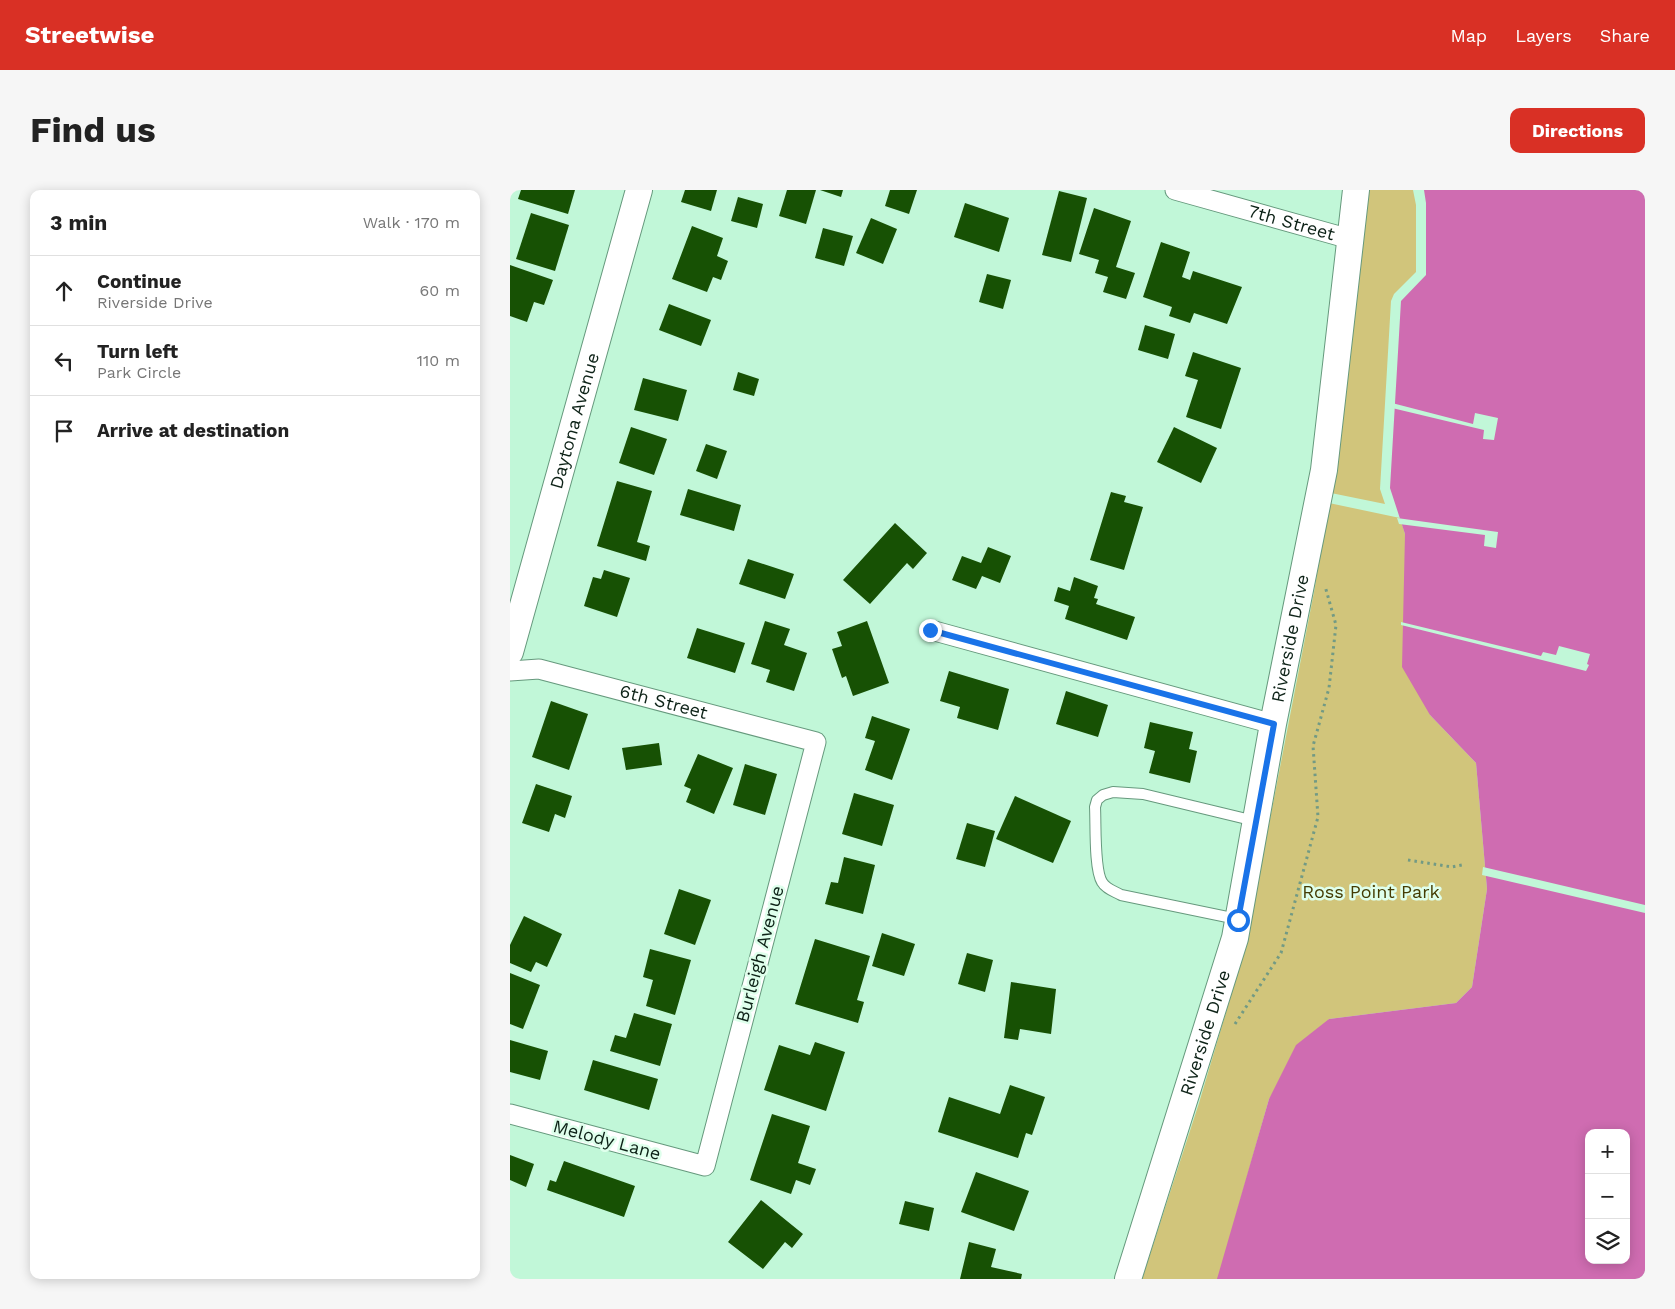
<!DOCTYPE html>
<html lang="en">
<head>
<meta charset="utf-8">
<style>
  body { margin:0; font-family:"Work Sans",sans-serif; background:#f6f6f6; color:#222 }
  .controls { position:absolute; right:15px; bottom:15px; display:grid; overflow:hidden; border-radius:10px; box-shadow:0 2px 12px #0003 }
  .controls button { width:45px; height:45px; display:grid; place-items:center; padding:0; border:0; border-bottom:1px solid #e0e0e0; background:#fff; color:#222; font:25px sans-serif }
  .stop { position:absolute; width:15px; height:15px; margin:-11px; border:4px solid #1a73e8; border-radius:50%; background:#fff }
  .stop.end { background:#1a73e8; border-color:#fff; box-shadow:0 1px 5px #0008 }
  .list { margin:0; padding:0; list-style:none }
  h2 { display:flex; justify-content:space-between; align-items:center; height:65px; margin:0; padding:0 20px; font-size:21px }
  h2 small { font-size:16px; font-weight:400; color:#767676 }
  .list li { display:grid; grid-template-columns:32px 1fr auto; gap:15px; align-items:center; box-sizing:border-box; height:70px; padding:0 20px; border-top:1px solid #e0e0e0 }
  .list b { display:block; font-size:19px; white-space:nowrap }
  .list p { margin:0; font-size:16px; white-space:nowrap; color:#767676 }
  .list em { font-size:16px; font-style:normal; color:#767676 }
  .icon { flex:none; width:28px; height:28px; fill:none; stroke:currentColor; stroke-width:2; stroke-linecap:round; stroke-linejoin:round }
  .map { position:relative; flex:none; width:1135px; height:1089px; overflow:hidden; border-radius:10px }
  header { display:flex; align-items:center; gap:30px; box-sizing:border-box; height:70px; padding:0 25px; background:#d93025; color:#fff }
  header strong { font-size:24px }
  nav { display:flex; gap:28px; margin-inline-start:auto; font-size:18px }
  .intro { display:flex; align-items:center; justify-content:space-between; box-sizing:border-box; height:120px; padding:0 30px }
  h1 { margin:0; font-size:35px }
  .button { padding:12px 22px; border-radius:10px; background:#d93025; color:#fff; font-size:18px; font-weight:700 }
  main { display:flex; gap:30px; padding:0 30px }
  aside { flex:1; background:#fff; border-radius:10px; box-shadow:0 2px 12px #0003 }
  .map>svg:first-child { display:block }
  .green { fill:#d1c57b }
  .water { fill:#cf6cb1; fill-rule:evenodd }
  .pier { fill:#c1f7d8 }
  .building { fill:#175104 }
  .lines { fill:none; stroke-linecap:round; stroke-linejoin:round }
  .lane-casing { stroke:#66997d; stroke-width:12 }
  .street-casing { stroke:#66997d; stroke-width:21 }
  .secondary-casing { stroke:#66997d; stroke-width:28 }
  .path { stroke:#729a84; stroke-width:3; stroke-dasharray:2.5 4; stroke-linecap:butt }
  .lane { stroke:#fff; stroke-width:10 }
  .street { stroke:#fff; stroke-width:19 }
  .secondary { stroke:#fff; stroke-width:26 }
  .route { stroke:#1a73e8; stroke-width:6 }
  .labels { text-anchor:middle; stroke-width:5; stroke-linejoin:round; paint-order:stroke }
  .street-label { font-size:18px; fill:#0d2217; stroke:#dfffec }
  .park-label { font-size:18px; fill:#443b02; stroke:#dfffec }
</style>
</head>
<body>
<header>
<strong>Streetwise</strong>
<nav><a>Map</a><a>Layers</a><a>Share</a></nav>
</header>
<div class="intro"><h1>Find us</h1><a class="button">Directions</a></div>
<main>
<aside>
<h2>3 min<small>Walk · 170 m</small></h2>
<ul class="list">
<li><svg class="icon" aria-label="ahead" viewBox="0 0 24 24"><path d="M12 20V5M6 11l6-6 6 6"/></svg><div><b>Continue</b><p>Riverside Drive</p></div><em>60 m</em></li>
<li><svg class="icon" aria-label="left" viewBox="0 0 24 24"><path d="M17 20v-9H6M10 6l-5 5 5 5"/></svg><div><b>Turn left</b><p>Park Circle</p></div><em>110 m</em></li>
<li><svg class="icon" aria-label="arrive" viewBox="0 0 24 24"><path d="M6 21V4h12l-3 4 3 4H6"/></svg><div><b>Arrive at destination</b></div></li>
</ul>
</aside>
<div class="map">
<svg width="1135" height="1089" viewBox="0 0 1135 1089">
  <rect width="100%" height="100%" fill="#c1f7d8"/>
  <g class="green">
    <path d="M858,0H903L906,15V82L884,104L881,111L870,299L875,314L821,303L852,51L855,41L853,40Z"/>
    <path d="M819,313L890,328L895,344L920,525L966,573L977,699L962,797L946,813L819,829L759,909L708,1089H632L689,913L725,792L747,696L804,402Z"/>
  </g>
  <path class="water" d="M914,0H1135V1089H707L759,909L786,855L819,829L946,813L962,797L977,699L966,573L920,525L892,477L895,344L880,298L891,111L916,85V13ZM1079,943H1116V1070H1079Z"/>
  <g class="pier">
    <path d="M882,213L963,234L965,223L988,228L984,250L973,249L974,240L882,218Z"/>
    <path d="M887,328L988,342L986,358L974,356L975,345L889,334Z"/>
    <path d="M891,432L1031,466L1033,462L1046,465L1049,456L1080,464L1077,474L1079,475L1076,481L891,435Z"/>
    <path d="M973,677L1135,715V723L972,685Z"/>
  </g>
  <g class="building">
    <path d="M11,0H65L58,24L8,9Z"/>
    <path d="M175,0H207L201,21L171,12Z"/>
    <path d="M277,0H306L296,34L269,26Z"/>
    <path d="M310,0H333L331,7Z"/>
    <path d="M380,0H407L399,24L375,16Z"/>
    <path d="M549,1L577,8L561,72L532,65Z"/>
    <path d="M228,7L253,14L247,38L221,31Z"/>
    <path d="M455,13L499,28L489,62L444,47Z"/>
    <path d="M584,18L621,31L606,77L625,83L616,109L593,102L598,87L585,83L589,70L569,64Z"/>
    <path d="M21,23L59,35L45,81L6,69Z"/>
    <path d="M361,28L387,39L373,74L346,63Z"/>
    <path d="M182,36L213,48L207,66L218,71L211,90L203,87L197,102L162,89Z"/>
    <path d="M313,38L343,46L334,76L305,68Z"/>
    <path d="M651,52L680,62L672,87L680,90L683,81L732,97L717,134L684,123L680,133L659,126L662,117L633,107Z"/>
    <path d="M0,75L43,90L34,115L24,112L17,132L0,126Z"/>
    <path d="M477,84L501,90L493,119L469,112Z"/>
    <path d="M159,114L201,130L191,156L149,140Z"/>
    <path d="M635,135L665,144L658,169L628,160Z"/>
    <path d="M683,162L731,178L711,239L676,227L688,190L675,186Z"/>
    <path d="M228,182L249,189L244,206L223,200Z"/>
    <path d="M133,188L177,200L168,231L124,220Z"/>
    <path d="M121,237L157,249L144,285L109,273Z"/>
    <path d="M664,237L707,258L691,293L647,272Z"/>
    <path d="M196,254L217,261L207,289L186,281Z"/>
    <path d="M107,291L142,301L127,352L140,356L136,371L87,356Z"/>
    <path d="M178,299L231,315L224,341L170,325Z"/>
    <path d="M601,302L616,306L614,312L633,317L614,380L580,370Z"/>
    <path d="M385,333L417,363L403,379L397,373L360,414L333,390Z"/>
    <path d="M478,357L501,366L490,393L472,386L466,399L442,390L452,366L471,373Z"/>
    <path d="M238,369L284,384L275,409L229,394Z"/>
    <path d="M94,380L120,388L107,427L74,416L83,387L91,389Z"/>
    <path d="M564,387L588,396L584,408L588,409L586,414L625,427L617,450L555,429L559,416L544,411L548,397L560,401Z"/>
    <path d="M255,431L280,439L274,455L297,463L284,501L256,492L260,480L241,474Z"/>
    <path d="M357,431L379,493L343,506L336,486L332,488L322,459L332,456L327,442Z"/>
    <path d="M187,438L235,453L225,483L177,468Z"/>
    <path d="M439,481L499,499L488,540L447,528L450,517L430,511Z"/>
    <path d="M556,501L598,515L588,547L546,534Z"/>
    <path d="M41,511L78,524L59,580L22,567Z"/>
    <path d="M362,526L400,539L382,590L355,580L365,551L355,548Z"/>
    <path d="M640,532L683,542L679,559L687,561L680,593L639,583L645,561L634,558Z"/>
    <path d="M149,553L152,575L116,580L112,558Z"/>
    <path d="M188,564L223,578L204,624L176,612L181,599L174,596Z"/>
    <path d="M235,574L267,584L255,625L223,615Z"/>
    <path d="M26,594L62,606L55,628L45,624L39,642L12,633Z"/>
    <path d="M344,603L384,615L372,656L332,644Z"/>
    <path d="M505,606L561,631L543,673L486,649Z"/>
    <path d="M457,633L485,641L475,677L446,669Z"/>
    <path d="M334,667L365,675L353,724L315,714L321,692L328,693Z"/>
    <path d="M169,699L201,710L185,755L154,744Z"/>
    <path d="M14,726L52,744L37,777L26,772L21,782L0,773V755Z"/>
    <path d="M372,743L405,754L394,786L362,776Z"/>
    <path d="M305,749L360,766L347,810L354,812L348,833L285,814Z"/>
    <path d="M140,759L181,770L165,825L136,816L143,790L133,787Z"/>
    <path d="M457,763L483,770L475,802L448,794Z"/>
    <path d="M0,783L30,795L13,839L0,834Z"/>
    <path d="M501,792L546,799L541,844L510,839L508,850L494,848Z"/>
    <path d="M124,823L162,834L150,876L100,861L105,845L116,848Z"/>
    <path d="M0,850L38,861L30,890L0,882Z"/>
    <path d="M305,852L335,862L316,921L254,900L269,855L300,865Z"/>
    <path d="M83,870L148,889L139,920L74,900Z"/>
    <path d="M500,895L535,907L522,945L516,943L508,968L428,942L439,907L490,924Z"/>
    <path d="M262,924L300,936L288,973L306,979L300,995L286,990L281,1004L240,990Z"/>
    <path d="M0,965L24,974L16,997L0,990Z"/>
    <path d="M54,971L125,996L114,1027L37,1000L40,990L46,992Z"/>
    <path d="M466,982L519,1001L504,1041L451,1022Z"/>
    <path d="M251,1010L293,1044L282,1058L275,1052L253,1079L218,1052Z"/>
    <path d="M395,1011L424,1018L419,1041L389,1034Z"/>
    <path d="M459,1052L486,1059L481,1077L512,1084L511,1089H450Z"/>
  </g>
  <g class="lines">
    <g class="lane-casing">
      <path id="lane" d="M727,729L611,705C604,701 596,699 592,692C584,679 586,634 585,617L587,610L593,605L603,602L633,604L745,631"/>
    </g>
    <g class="street-casing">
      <g id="street">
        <path id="s1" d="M665,0L840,49"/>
        <path d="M421,440L763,534"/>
        <path id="s2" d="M0,481L29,479L306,552L195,976L0,924"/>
      </g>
    </g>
    <g class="secondary-casing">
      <g id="secondary">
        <path id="s3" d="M0,462L129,0"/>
        <path id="s4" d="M618,1089L725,748L763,534L814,280L846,0"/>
      </g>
    </g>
    <g class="path">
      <path d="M898,670L942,677L952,675"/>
      <path d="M725,834L771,763L808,627L803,556L819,498L826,435L815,396"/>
    </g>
    <use href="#lane" class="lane"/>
    <use href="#street" class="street"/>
    <use href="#secondary" class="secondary"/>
  </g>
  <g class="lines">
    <path class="route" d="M420,440L764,534L728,730"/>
  </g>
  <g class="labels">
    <g class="street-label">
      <text dy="6" stroke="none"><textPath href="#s1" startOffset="121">7th Street</textPath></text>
      <text dy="6" stroke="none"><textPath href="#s3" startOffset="240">Daytona Avenue</textPath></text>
      <text dy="6" stroke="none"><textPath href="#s4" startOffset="662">Riverside Drive</textPath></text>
      <text dy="6" stroke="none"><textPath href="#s2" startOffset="158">6th Street</textPath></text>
      <text transform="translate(250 764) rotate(-75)" y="6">Burleigh Avenue</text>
      <text dy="6" stroke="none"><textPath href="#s4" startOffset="258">Riverside Drive</textPath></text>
      <text transform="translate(97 950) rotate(15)" y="6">Melody Lane</text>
    </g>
    <g class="park-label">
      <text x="861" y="708">Ross Point Park</text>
    </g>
  </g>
</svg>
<div class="controls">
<button>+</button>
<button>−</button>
<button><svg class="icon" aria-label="layers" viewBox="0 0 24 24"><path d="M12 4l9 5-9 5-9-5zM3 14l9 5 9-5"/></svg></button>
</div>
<div class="stop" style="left:728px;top:730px"></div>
<div class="stop end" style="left:420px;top:440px"></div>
</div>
</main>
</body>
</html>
